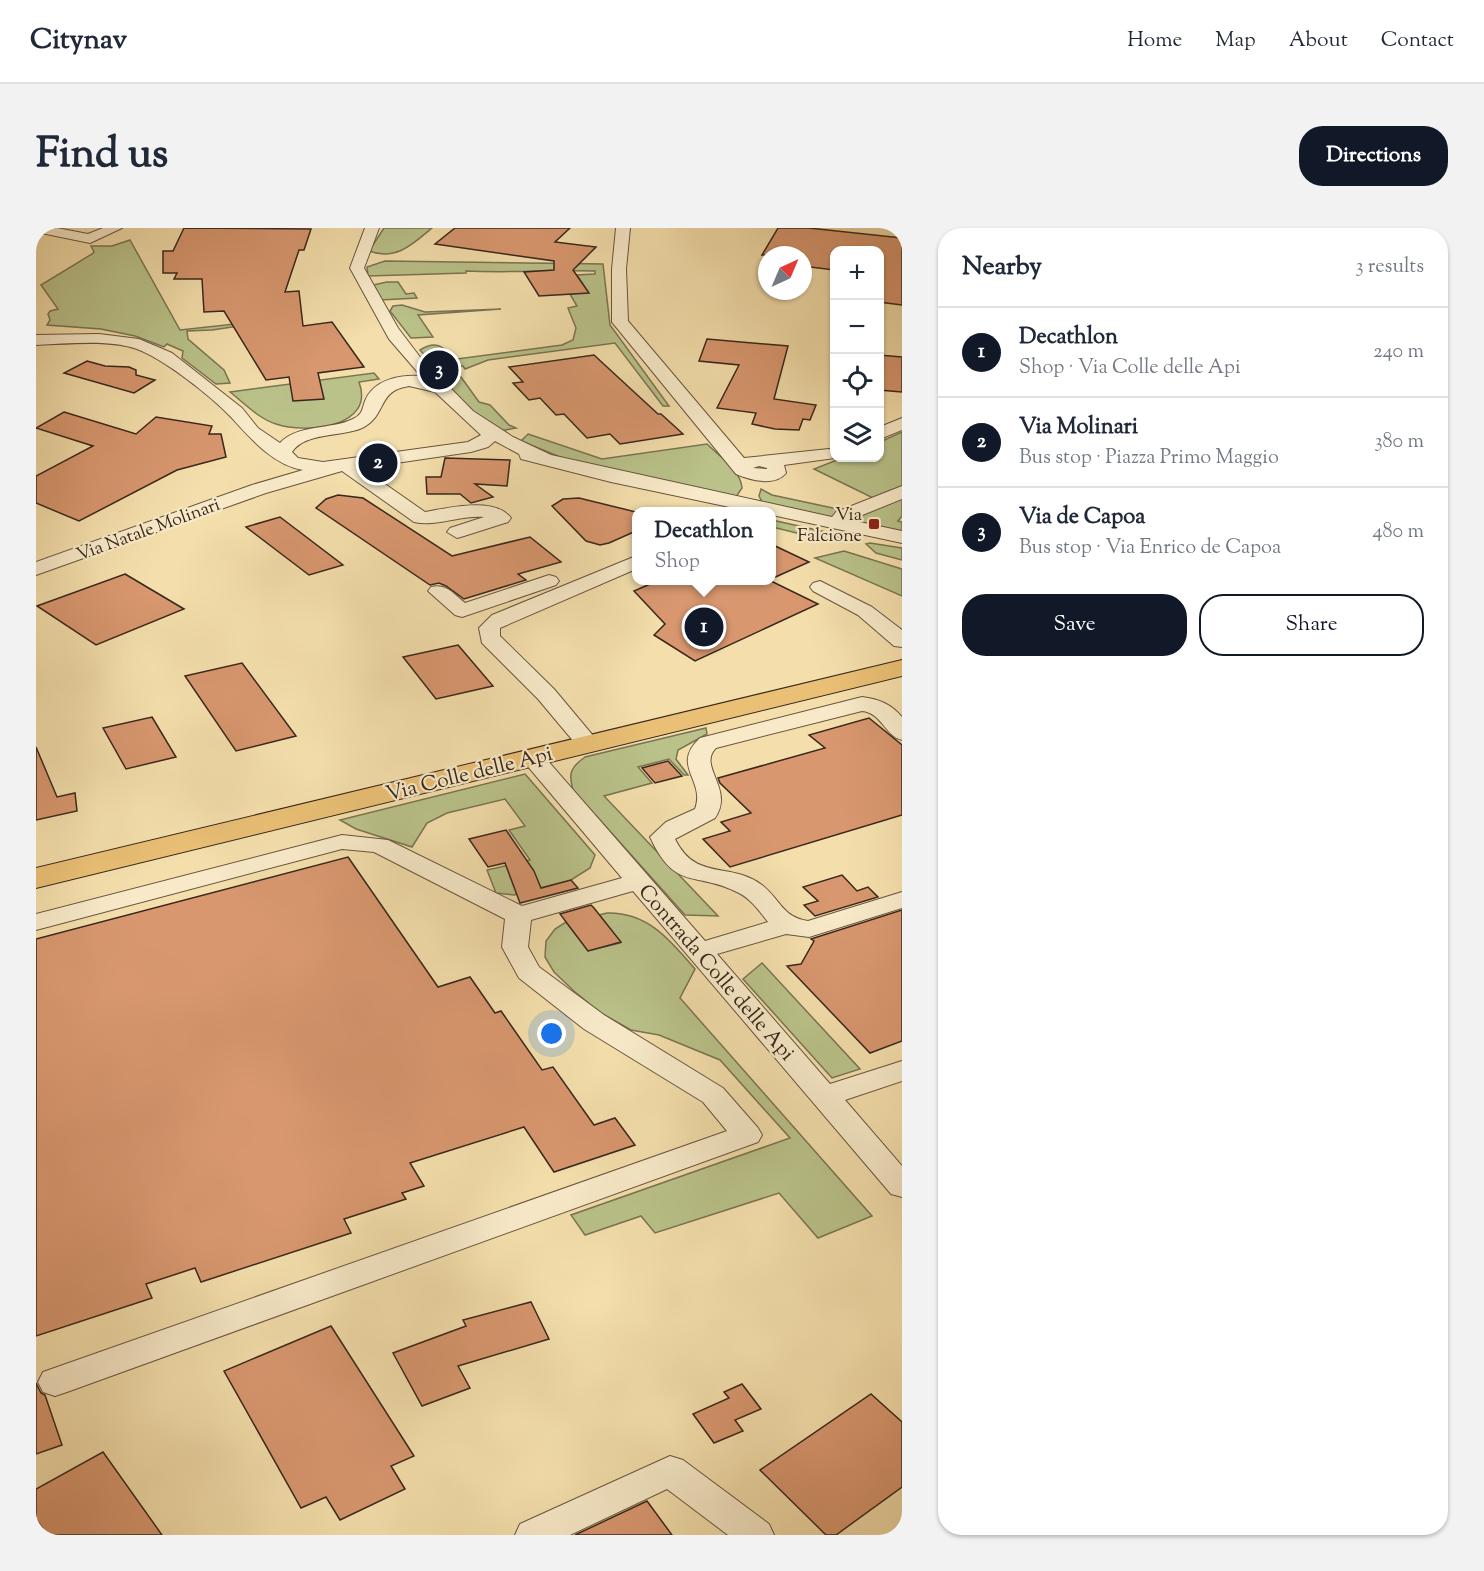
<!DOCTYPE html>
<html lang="en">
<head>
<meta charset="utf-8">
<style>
  body { margin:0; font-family:"Sorts Mill Goudy",serif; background:#f2f2f3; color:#1f2937 }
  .controls { position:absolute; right:18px; top:18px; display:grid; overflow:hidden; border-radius:12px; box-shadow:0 2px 4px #0004 }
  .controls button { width:54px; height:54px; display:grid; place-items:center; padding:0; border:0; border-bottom:2px solid #e0e1e3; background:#fff; color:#1f2937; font:30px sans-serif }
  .compass { position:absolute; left:722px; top:18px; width:54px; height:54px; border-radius:50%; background:#fff; box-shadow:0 2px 4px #0004; rotate:44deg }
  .you { position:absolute; left:516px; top:806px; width:21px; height:21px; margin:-15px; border:4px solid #fff; border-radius:50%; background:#1a73e8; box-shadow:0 0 0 9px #1a73e833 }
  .badge { display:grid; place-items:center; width:39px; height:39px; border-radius:50%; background:#111827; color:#fff; font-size:20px; font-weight:700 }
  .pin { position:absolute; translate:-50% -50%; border:3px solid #fff; box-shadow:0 2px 6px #0006 }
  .popup { position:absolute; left:596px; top:279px; width:144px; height:78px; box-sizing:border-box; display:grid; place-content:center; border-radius:12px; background:#fff; filter:drop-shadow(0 2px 4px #0005); font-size:20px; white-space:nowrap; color:#747a83 }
  .popup b { font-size:22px; color:#1f2937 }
  .popup::after { content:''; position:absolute; left:50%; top:100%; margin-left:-12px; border:12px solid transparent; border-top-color:#fff }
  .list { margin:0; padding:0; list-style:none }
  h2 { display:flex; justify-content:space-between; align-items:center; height:78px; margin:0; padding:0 24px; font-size:26px }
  h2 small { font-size:20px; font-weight:400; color:#747a83 }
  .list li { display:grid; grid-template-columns:39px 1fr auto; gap:18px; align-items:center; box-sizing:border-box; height:90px; padding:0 24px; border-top:2px solid #e0e1e3 }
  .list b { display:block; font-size:22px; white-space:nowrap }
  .list p { margin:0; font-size:20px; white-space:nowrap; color:#747a83 }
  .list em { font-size:20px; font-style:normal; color:#747a83 }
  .actions { display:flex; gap:12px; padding:18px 24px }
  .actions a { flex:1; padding:14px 0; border:2px solid #111827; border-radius:24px; text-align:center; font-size:21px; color:#111827 }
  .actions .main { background:#111827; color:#fff }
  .icon { flex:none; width:33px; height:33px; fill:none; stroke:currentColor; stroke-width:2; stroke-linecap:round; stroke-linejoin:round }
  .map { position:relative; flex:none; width:866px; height:1307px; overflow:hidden; border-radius:24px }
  header { display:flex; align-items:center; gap:36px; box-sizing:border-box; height:84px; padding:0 30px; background:#fff; border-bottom:2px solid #e0e1e3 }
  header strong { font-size:28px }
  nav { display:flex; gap:33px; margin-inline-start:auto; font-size:21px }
  .intro { display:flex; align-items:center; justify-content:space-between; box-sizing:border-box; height:144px; padding:0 36px }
  h1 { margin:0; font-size:42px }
  .button { padding:15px 27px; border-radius:24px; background:#111827; color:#fff; font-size:21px; font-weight:700 }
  main { display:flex; gap:36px; padding:0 36px }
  aside { flex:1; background:#fff; border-radius:24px; box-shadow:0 2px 4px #0004 }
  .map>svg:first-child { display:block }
  .green { fill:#bac28a; stroke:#7a7453; stroke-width:1.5 }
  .building { fill:#d8976f; stroke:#39271c; stroke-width:1.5 }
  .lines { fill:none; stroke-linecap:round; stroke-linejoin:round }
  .minor-casing { stroke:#685540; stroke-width:2 }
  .major-casing { stroke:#39271c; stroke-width:2 }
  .minor { fill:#f8eac9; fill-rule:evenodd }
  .major { fill:#eac076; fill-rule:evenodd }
  .poi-dot { fill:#8f2418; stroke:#f8eac9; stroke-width:2 }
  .labels { text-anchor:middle; stroke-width:4.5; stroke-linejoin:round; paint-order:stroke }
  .far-poi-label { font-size:18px; fill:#39271c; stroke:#f8eac9; text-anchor:end }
  .far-street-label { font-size:18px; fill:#39271c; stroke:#f8eac9 }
  .street-label { font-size:21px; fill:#39271c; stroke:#f8eac9 }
</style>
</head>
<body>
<header>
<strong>Citynav</strong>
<nav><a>Home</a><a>Map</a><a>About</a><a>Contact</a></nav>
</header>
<div class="intro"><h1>Find us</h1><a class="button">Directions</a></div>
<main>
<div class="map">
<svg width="866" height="1307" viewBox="0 0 866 1307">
  <rect width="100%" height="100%" fill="#f4dfac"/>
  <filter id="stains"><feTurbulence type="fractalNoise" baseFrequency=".00333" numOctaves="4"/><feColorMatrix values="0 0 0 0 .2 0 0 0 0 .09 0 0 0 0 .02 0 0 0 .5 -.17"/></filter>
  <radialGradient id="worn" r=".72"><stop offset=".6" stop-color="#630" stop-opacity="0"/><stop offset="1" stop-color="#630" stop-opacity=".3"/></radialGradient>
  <g class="green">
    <path d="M348,0H396C377,16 360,33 333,23Z"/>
    <path d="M94,12L144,102L263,89L176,102L151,103L152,111L188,142L194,155L180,156L146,130L147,123L131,116L128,119L99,108L65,101L11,97L14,92L12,86L14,83L22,81L5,57L56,26L58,24L55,18H76Z"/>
    <path d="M349,33L567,36L574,97L633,178H627L579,115L452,132L429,141L427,138H418L422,145L404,146L402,144L409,143L405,137H397L384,122C402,111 407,120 421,131L526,117L537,112L540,100L532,80L541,78L534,66L552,64L541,47L559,46V43C517,42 473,45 430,43V45L332,48L331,39Z"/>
    <path d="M351,54H362L370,66L378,65L381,70L344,72L337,57Z"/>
    <path d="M366,77L389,84L465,81L382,87L397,109L375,110L354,83L357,78Z"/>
    <path d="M338,145L343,151L323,154C340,200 269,206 240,196C223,191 208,175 194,164Z"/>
    <path d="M425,149L443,174L454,177L473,197L480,200L464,203L441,190L408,154Z"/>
    <path d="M866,204V260L839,271L778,241L806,230H844V214Z"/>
    <path d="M492,206L566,231L671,216C683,228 705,242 706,260L700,269L529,231L485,213Z"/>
    <path d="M725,261L736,267L811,283L795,289L726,274L723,268Z"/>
    <path d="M866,267V288L862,293L866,294V303L817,293L814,290Z"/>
    <path d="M736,292L812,309L785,311L736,299Z"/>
    <path d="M834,315L866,320V332L840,325L830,316Z"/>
    <path d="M808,323L866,341V368L779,330Z"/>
    <path d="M670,500L671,506L642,522L640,531L652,547H648L633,531L602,539L616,555L568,568L682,688L649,687L537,562C532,545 535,539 549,529Z"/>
    <path d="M489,546L559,627L554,640L535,652L478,667L460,665L451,642L494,632L473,602L489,598L469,571L411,585L391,595L376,619L320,601L304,592Z"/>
    <path d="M571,685C612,684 634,712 659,741L644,770L836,988L782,1010L743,965L619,1005L605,988L549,1007L535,987L754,910L684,832L623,807L595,802L565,785L539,764L518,744L509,729L510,713L519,701L530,694L552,723L584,715L563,687Z"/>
    <path d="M726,735L824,841L796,850L707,751Z"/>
  </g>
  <g class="building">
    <path d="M148,0L275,1L268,22H263L249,64L263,63L267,98L296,94L328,139L282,145L288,171L257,173L253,149L230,152L188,83L168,84L166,51H138L141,45H127V23H137Z"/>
    <path d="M419,0H534L519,14L560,19L537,42L553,65L503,68L488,44L518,42V33L399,16Z"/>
    <path d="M742,0H773L866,10V77L843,74V22H798V42L767,38V27H726Z"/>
    <path d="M671,111L752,118L738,171L780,177L774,192L767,191L763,202L739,201L716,196L720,185L681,180L703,137L663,133Z"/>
    <path d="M558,127L622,186H625L647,206L584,216L574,206L551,210L528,186L520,187L504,170L493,172L477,155L487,154L473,139Z"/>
    <path d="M843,127L866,129V164L843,162Z"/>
    <path d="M51,133L69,138L93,139L100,142V147L119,152L98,165L28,145Z"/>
    <path d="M28,184L100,206L120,189L176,198L173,206H185L190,229L141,242L43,293L0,275V248L57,218L0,200Z"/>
    <path d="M409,230L474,232L471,258L439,256L457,269L435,275L424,266H391L390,249H405Z"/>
    <path d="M302,267L327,270L416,328L494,309L525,334L482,346L490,352L428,371L410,358L403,355L394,357L280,280L290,271Z"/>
    <path d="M543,270L600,284V303L573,315L564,317L550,313L516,278L527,271Z"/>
    <path d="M244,289L307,337L273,347L210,299Z"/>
    <path d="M735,316L773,334L735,351Z"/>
    <path d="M89,346L148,381L60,417L1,378Z"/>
    <path d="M623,352H733L782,376L659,433L618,407L629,396L598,363Z"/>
    <path d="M422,417L457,458L400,471L367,429Z"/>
    <path d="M206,435L260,508L200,523L149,448Z"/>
    <path d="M116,489L140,529L90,541L67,500Z"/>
    <path d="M833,490L866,517V587L694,639L667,611L694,603L685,594L715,585L684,555L682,550L789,520L773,507Z"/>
    <path d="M0,519L21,569L39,565L41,583L0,592Z"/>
    <path d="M632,533L646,548L619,555L606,540Z"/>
    <path d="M470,602L498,643L505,660L535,652L542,660L484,675L469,635L452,639L433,611Z"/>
    <path d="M312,629L402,759L434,749L459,785L465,783L506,842L517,839L558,897L579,890L599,917L518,944L488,899L374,935L388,958L366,965L370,971L308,991L315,1005L165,1054L159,1040L110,1056L116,1070L0,1108V711Z"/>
    <path d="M806,647L821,663L832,659L842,669L779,688L768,677L782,673L767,659Z"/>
    <path d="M555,677L558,680L585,714L552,723L524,686Z"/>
    <path d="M866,682V813L834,825L751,738L765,736L778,713L775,711Z"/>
    <path d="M495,1074L513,1111L422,1138L434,1160L386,1178L357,1125L430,1098L427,1092Z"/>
    <path d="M295,1098L378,1228L355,1238L369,1261L304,1292L290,1269L265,1280L188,1143Z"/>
    <path d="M0,1155L5,1165L9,1167L26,1217L0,1226Z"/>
    <path d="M706,1156L725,1181L699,1192L707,1203L678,1215L657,1186L693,1170L688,1164Z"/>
    <path d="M835,1166L866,1194V1259L800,1307H790L724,1242Z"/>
    <path d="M67,1224L126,1307H11L0,1291V1261Z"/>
    <path d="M611,1273L636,1307H539Z"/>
  </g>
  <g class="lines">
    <g class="minor-casing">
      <g id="minor">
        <path d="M0,0H21L52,6L67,0H86L54,15L0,4Z"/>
        <path d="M329,0H343L328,40L362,100L384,129L437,183L477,209L515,227L796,289L800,284L866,258V271L814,292L866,303V315L736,287V284H717L575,254L485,231L483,226L459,213L452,219L435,224L326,240L389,284C411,280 459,268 475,290L472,294L428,308L421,310L411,304L414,300L448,289C425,287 400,299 378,294L306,243L230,265L0,347V334L216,257L267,242C237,237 214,210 195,189C175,168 128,131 101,121C71,111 32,116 0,117V107L63,106L103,111L136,125L206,180L222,200L244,215C261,196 295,202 317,191C327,186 326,181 329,173C338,151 364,147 385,148L353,111L314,40ZM373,158L399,164L445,207L432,214L287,234L262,230L256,224C269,204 306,209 326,200C352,187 340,163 373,158Z"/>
        <path d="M580,0H594L590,41L592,93L708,230L793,221L798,222L799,230L748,237L750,245C739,259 714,252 700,246L576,94V41ZM723,238L731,240V241L717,240Z"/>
        <path d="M866,190V202L844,211V199Z"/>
        <path d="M600,328V341L464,400V408L518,461L564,516L560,521H544L502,471L446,415L443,400L456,387Z"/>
        <path d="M513,347L520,349L523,353L520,357L426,389L419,387L392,363L395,359C410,355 418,366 429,375Z"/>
        <path d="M784,353L836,379L866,402V419L858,418L822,387L777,363L774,359L777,355Z"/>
        <path d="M826,469C843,471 855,476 866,489V512C849,508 846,485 826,483L680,520C661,538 699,561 679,590L639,611C660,654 694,633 726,657C745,672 746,689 772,693L866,664V680L773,709L750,706L681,726L794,856L866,833V853L809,872L866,938V969L855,966L597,663L495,692L492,719L503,739L568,787L687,860L722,900L726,907L722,914L31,1164L19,1168L7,1164L2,1154L7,1144L691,903L667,874L548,801L483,750L466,719L469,691L338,624L306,621L0,702V686L306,607L352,612L486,678L586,650L489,535L485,530L489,525H505L669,713L732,694C724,684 715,671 703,665C659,642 640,665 614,609L630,594L659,581C670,552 634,538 664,510Z"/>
        <path d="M634,1228L647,1232L733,1296L738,1307H692L631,1261L534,1307H479L484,1296Z"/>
      </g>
    </g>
    <g class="major-casing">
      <path id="major" d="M866,432V448L0,660V640Z"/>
    </g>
    <use href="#minor" class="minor"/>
    <use href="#major" class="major"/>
  </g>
  <rect class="poi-dot" x="832" y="290" width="12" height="12" rx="3"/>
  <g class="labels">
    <g class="far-poi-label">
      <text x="826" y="292">Via<tspan x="826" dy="21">Falcione</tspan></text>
    </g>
    <g class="far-street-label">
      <text transform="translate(112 301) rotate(-20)" y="6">Via Natale Molinari</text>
    </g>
    <g class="street-label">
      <text transform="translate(433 545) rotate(-14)" y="7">Via Colle delle Api</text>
      <text transform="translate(681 744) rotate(49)" y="7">Contrada Colle delle Api</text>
    </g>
  </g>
  <rect width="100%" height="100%" filter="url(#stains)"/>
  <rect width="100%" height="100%" fill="url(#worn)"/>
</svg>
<div class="controls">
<button>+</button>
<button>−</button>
<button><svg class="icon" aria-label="locate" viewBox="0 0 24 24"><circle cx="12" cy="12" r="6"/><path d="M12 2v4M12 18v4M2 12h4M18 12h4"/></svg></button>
<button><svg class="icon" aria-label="layers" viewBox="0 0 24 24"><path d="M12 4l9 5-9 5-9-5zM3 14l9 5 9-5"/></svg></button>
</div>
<svg class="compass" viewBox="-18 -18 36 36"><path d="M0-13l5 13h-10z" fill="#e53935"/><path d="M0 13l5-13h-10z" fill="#747a83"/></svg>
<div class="you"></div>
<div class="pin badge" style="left:668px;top:399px">1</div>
<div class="popup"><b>Decathlon</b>Shop</div>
<div class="pin badge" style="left:342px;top:235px">2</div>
<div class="pin badge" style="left:403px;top:142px">3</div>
</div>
<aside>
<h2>Nearby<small>3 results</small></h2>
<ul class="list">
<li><span class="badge">1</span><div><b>Decathlon</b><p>Shop · Via Colle delle Api</p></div><em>240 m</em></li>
<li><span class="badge">2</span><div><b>Via Molinari</b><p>Bus stop · Piazza Primo Maggio</p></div><em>380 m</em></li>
<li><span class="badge">3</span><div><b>Via de Capoa</b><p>Bus stop · Via Enrico de Capoa</p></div><em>480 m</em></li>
</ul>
<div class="actions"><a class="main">Save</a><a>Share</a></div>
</aside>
</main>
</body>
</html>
